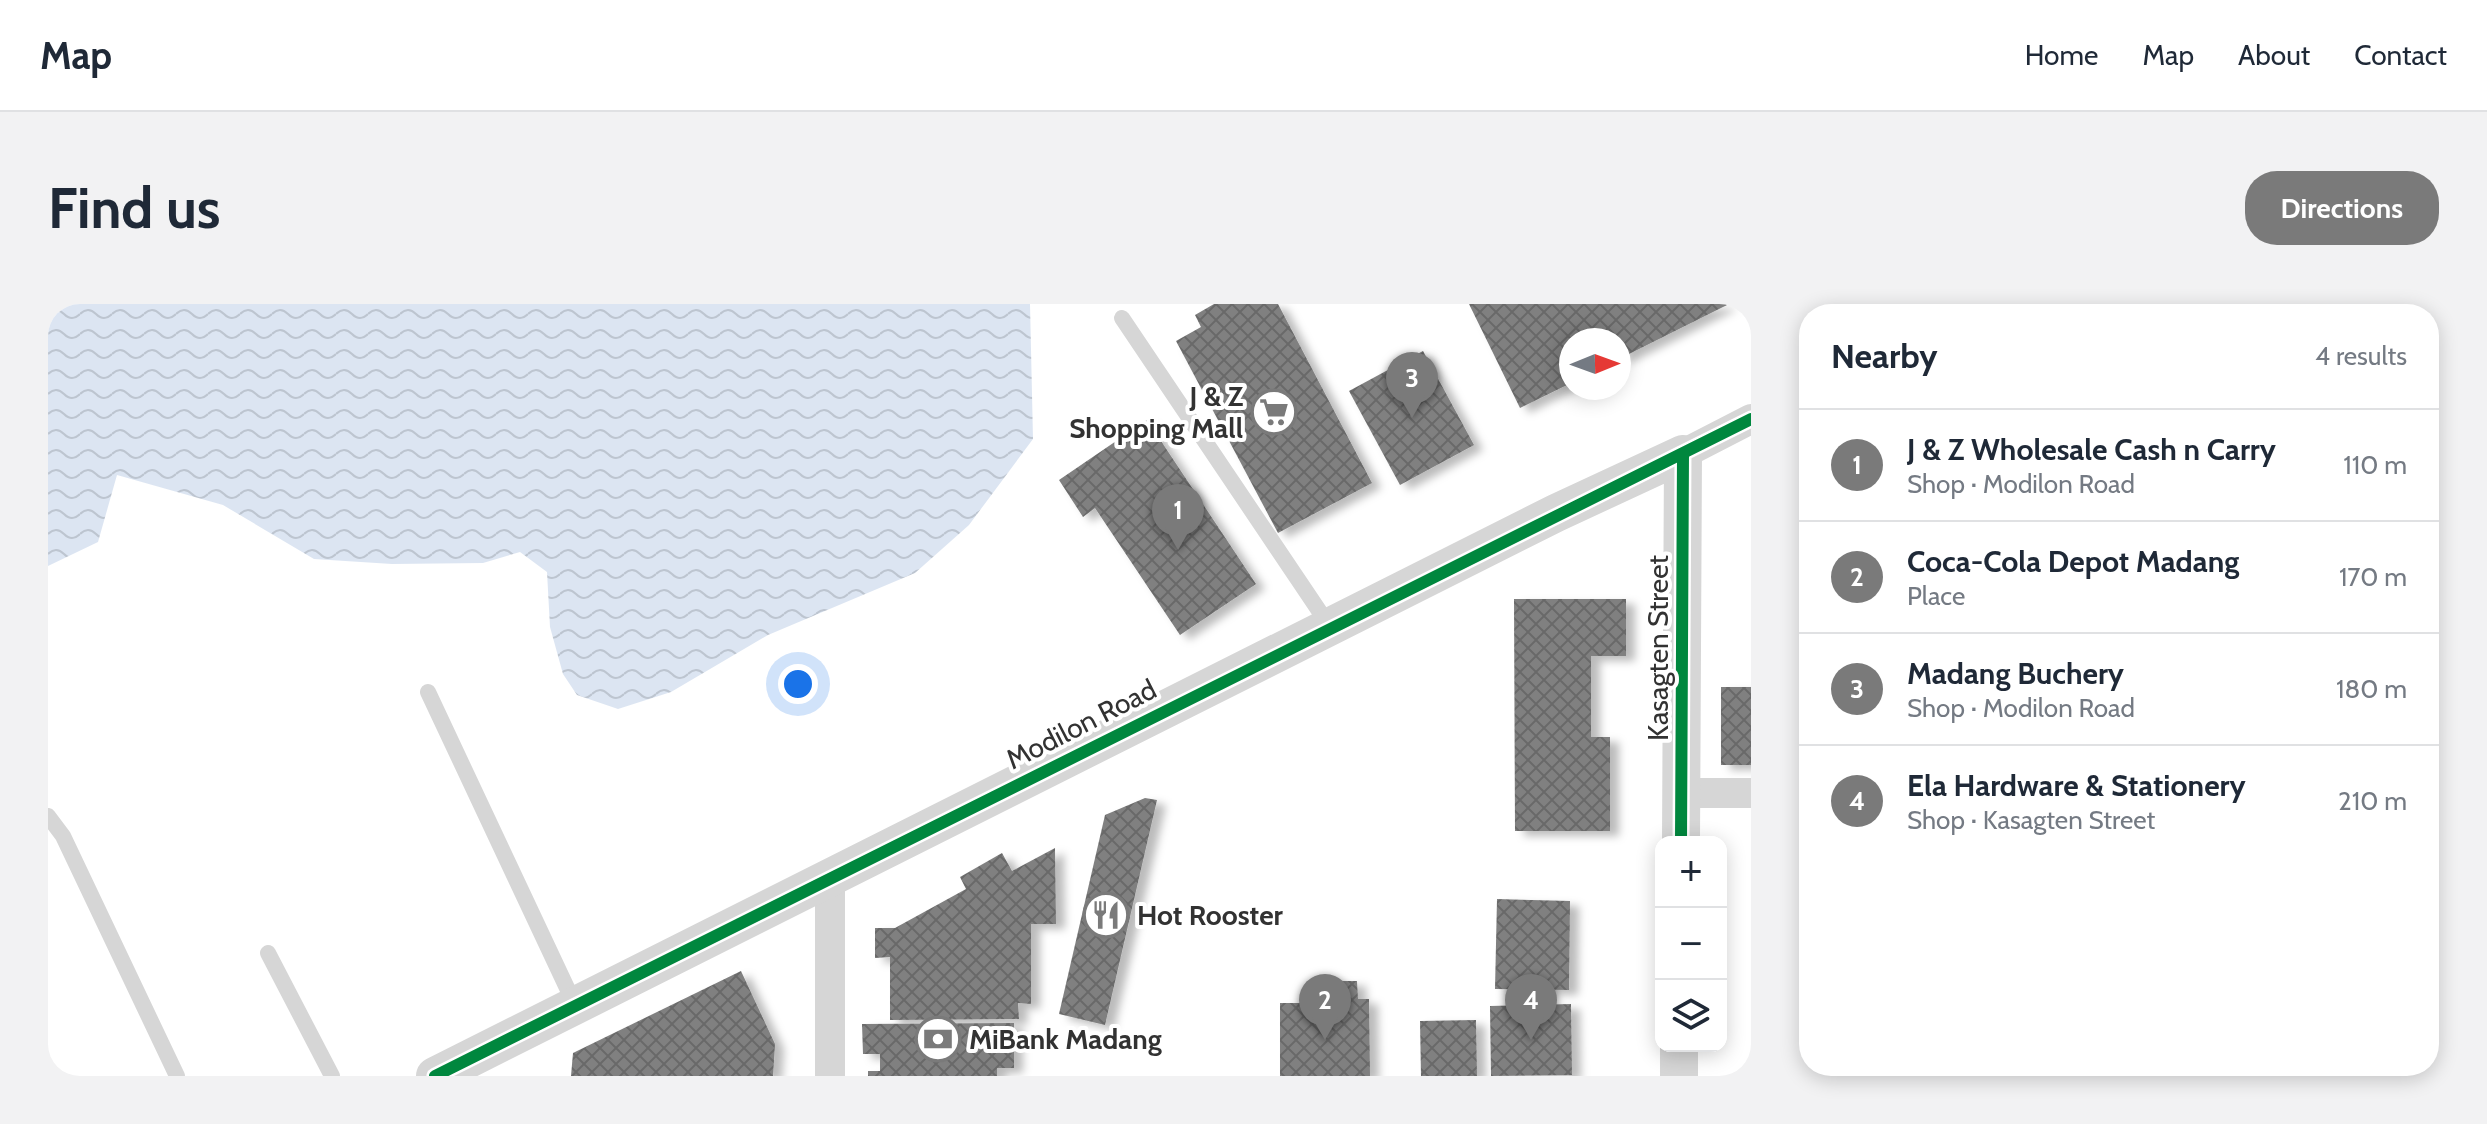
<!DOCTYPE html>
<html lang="en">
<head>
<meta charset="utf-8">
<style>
  body { margin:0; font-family:Cabin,sans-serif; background:#f2f2f3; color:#1f2937 }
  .controls { position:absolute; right:24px; bottom:24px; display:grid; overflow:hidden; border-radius:16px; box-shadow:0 4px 20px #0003 }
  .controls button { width:72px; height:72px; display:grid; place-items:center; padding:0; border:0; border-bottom:2px solid #e0e1e3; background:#fff; color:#1f2937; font:40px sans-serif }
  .compass { position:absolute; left:1511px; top:24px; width:72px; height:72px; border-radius:50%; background:#fff; box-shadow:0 4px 20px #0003; rotate:89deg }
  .you { position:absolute; left:750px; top:380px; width:28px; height:28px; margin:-20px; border:6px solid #fff; border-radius:50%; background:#1a73e8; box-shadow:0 0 0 12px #1a73e833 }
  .badge { display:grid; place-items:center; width:52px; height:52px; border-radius:50%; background:#7a7a7a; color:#fff; font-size:26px; font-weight:700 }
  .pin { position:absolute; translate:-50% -66px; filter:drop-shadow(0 2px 4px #0008) }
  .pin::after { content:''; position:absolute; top:42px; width:28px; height:24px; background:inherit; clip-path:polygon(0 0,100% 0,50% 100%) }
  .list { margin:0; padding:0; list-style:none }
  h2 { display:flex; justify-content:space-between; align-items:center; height:104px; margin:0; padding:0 32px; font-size:34px }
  h2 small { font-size:26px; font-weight:400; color:#747a83 }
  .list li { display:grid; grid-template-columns:52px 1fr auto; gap:24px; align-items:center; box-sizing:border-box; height:112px; padding:0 32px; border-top:2px solid #e0e1e3 }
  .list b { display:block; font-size:30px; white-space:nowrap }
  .list p { margin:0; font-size:26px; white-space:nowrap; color:#747a83 }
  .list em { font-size:26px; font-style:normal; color:#747a83 }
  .icon { flex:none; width:44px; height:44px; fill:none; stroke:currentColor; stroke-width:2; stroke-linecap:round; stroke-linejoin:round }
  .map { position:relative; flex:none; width:1703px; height:772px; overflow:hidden; border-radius:32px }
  header { display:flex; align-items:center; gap:48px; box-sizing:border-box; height:112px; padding:0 40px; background:#fff; border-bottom:2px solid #e0e1e3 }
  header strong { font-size:38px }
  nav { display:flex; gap:44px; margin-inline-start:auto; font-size:28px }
  .intro { display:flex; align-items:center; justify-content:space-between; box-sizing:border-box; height:192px; padding:0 48px }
  h1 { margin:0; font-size:56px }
  .button { padding:20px 36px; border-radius:32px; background:#7a7a7a; color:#fff; font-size:28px; font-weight:700 }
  main { display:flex; gap:48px; padding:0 48px }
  aside { flex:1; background:#fff; border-radius:32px; box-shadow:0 4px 20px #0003 }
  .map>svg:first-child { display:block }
  .water { fill:url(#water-waves) }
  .building { fill:url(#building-cross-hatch); filter:url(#shadow) }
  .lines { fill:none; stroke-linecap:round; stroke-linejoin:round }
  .service { stroke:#d6d6d6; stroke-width:16 }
  .minor { stroke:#d6d6d6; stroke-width:30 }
  .tertiary { stroke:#d6d6d6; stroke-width:38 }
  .cycleway-casing { stroke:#fff; stroke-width:17 }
  .cycleway { stroke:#00873e; stroke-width:12 }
  .labels { text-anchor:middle; stroke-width:8; stroke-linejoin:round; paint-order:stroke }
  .poi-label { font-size:28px; font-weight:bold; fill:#323232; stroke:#fff; text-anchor:start }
  .street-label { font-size:28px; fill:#323232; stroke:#fff }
</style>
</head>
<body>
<header>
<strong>Map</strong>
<nav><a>Home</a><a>Map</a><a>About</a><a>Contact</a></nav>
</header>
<div class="intro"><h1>Find us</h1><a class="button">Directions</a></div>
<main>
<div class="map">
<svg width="1703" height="772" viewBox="0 0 1703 772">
  <defs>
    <pattern id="water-waves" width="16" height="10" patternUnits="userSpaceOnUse" patternTransform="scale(2)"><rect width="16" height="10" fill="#dce5f2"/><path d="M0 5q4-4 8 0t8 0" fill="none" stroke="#bdc5d0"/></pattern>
    <pattern id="building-cross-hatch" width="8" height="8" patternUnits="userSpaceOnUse" patternTransform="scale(2)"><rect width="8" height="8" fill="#808080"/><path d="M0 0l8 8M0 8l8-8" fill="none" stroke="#696969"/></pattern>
    <filter id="shadow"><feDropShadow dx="9" dy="5" stdDeviation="4" flood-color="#0004"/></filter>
  </defs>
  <rect width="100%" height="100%" fill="#fff"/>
  <path class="water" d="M0,0H982L985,135L921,221L867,269L720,331L623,388L570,405L529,391L515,370L502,323L499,268L472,248L435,259L344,260L266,255L175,201L69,171L50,238L0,262Z"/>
  <g class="building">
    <path d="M1166,0H1230L1324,179L1230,229L1128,37L1153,23L1147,11Z"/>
    <path d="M1421,0H1681L1571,55V36H1523V79L1472,104Z"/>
    <path d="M1375,47L1426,141L1352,181L1301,87Z"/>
    <path d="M1099,116L1208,280L1132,331L1047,204L1035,213L1011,176Z"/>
    <path d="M1466,295H1578V352H1543V433H1562V527H1467Z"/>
    <rect x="1673" y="383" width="30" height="78"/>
    <path d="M1097,494L1109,496L1057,721L1011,710L1057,511Z"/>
    <path d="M1007,544L1008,620H983V700L970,699L971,715L842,716V653L827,654V624H847L918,585L912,573L954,549L964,567Z"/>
    <path d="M1449,595L1522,597L1521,686L1447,685Z"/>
    <path d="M693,667L727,740L725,772H523L525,749Z"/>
    <path d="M1278,677H1309L1310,695H1321L1322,772H1232V699H1278Z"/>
    <path d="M1523,700L1524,771L1443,772L1442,702Z"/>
    <path d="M1428,716L1429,772H1373L1372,717Z"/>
    <path d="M966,719V764H949V772H820V767H832V750H815L814,720Z"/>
  </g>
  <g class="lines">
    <g class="service">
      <path d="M1074,14L1282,323"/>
      <path d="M380,388L527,701"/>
      <path d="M0,512L15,532L129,772"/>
      <path d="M220,649L284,772"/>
    </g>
    <g class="minor">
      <path d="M1635,150L1703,115"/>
      <path d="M1633,489H1703"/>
      <path d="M782,572V772"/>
    </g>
    <g class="tertiary">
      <path d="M387,772L1508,209L1635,150L1633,538"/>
      <path d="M1631,772V742"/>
    </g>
    <g class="cycleway-casing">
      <g id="cycleway">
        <path d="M1633,538L1635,150"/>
        <path d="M387,772L1703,115"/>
      </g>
    </g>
    <use href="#cycleway" class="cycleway"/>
  </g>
  <defs>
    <g id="supermarket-ring" transform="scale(2.3)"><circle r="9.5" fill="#fff" stroke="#7a7a7a" stroke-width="1.5"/><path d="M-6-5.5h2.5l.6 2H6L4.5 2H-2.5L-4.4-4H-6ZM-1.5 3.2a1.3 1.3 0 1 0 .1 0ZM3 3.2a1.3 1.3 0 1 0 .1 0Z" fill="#7a7a7a"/></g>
    <g id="restaurant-ring" transform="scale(2.3)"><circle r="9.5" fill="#fff" stroke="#7a7a7a" stroke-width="1.5"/><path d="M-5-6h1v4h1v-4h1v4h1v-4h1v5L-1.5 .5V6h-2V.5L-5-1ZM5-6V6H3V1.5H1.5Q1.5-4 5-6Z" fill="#7a7a7a"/></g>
    <g id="bank-ring" transform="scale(2.3)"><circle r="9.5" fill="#fff" stroke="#7a7a7a" stroke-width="1.5"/><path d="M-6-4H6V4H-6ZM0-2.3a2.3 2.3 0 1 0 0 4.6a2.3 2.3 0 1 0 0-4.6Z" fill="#7a7a7a"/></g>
  </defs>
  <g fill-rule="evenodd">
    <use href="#supermarket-ring" x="1226" y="108"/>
    <use href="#restaurant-ring" x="1058" y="611"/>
    <use href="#bank-ring" x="890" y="735"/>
  </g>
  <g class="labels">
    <g class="poi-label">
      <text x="1195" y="102" text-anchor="end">J &amp; Z<tspan x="1195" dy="32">Shopping Mall</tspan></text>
      <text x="1089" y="621">Hot Rooster</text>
      <text x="921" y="745">MiBank Madang</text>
    </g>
    <g class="street-label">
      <text transform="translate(1610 344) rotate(-90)" y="10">Kasagten Street</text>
      <text transform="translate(1033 420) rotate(-27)" y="10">Modilon Road</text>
    </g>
  </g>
</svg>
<div class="controls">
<button>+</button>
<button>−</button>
<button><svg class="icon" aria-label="layers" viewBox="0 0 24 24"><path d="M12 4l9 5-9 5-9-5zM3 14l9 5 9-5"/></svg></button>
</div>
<svg class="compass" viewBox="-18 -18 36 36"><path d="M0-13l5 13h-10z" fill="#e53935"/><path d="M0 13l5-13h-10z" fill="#747a83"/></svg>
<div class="you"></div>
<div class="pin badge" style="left:1130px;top:246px">1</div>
<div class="pin badge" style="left:1277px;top:736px">2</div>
<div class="pin badge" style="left:1364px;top:114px">3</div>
<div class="pin badge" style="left:1483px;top:736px">4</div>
</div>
<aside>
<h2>Nearby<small>4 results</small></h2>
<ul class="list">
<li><span class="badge">1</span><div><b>J &amp; Z Wholesale Cash n Carry</b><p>Shop · Modilon Road</p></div><em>110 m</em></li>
<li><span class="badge">2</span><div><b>Coca-Cola Depot Madang</b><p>Place</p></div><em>170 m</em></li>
<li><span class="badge">3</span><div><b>Madang Buchery</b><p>Shop · Modilon Road</p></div><em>180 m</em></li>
<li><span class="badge">4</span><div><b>Ela Hardware &amp; Stationery</b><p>Shop · Kasagten Street</p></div><em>210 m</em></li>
</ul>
</aside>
</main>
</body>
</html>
